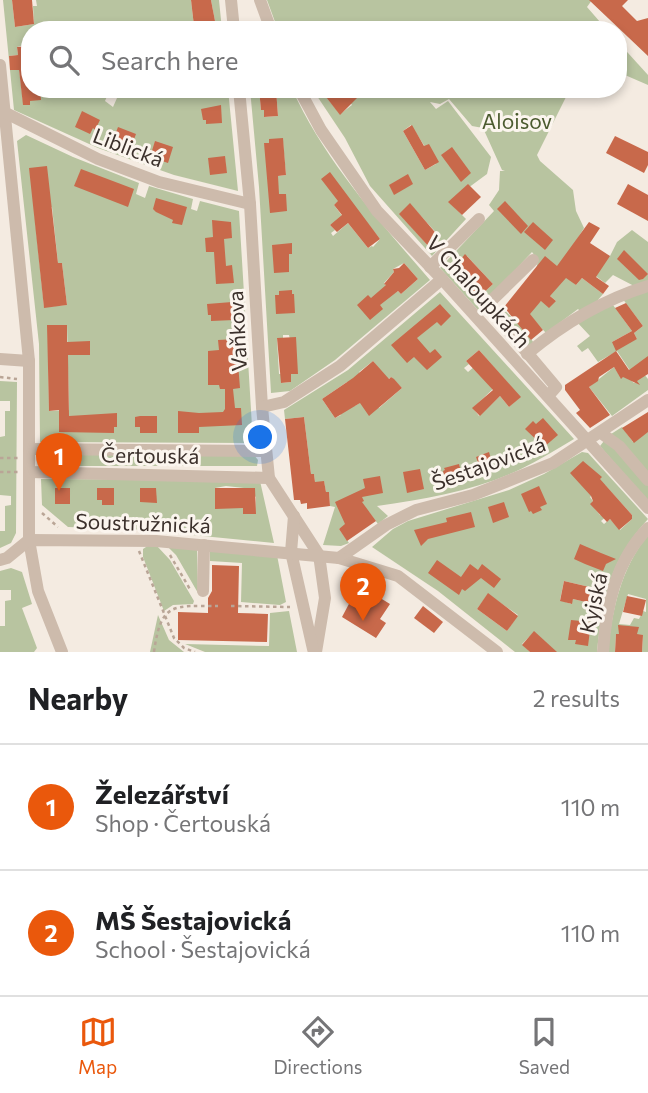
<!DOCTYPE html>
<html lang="en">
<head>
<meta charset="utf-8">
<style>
  body { margin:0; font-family:Commissioner,sans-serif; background:#f2f2f2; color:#202124 }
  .you { position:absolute; left:261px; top:438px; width:24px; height:24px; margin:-18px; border:5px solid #fff; border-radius:50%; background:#1a73e8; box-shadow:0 0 0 10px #1a73e833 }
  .badge { display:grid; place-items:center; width:46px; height:46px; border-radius:50%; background:#ea580c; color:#fff; font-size:23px; font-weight:700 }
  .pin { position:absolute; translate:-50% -58px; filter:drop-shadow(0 2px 4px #0008) }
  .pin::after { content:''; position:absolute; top:37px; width:24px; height:21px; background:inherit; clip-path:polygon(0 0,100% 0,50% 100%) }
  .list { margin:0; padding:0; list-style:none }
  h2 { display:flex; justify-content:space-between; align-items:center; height:91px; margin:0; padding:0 28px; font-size:30px }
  h2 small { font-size:23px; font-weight:400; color:#757577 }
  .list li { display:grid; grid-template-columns:46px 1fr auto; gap:21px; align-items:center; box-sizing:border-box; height:126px; padding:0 28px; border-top:2px solid #e0e0e0 }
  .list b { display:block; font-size:26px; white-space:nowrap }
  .list p { margin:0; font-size:23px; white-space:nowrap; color:#757577 }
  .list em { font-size:23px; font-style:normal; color:#757577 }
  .icon { flex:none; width:38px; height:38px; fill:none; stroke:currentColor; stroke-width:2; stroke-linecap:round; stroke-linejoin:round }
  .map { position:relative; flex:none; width:648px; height:652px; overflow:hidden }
  .search { position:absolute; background:#fff; box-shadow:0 4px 10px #0003; left:21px; right:21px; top:21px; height:77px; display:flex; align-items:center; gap:18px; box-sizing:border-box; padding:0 24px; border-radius:28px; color:#757577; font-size:26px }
  .sheet { height:343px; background:#fff }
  nav { display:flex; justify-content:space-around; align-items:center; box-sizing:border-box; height:98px; border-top:2px solid #e0e0e0; background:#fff; font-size:19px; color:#757577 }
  nav a { display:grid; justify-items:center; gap:4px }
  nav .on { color:#ea580c }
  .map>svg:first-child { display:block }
  .green { fill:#b8c4a0; fill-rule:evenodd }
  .building { fill:#c8694b }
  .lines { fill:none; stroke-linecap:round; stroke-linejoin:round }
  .path { stroke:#b9a596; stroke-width:2.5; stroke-dasharray:3.5 3.5; stroke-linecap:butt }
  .minor { stroke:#cdbbac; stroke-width:12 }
  .labels { text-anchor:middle; stroke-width:6; stroke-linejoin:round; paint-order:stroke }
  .park-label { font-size:21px; fill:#4a5a2e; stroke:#fbf5ee }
  .street-label { font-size:21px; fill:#3b302b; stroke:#fbf5ee }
</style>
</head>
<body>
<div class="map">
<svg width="648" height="652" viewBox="0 0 648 652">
  <rect width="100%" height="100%" fill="#f4ebe1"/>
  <g class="green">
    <path d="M3,0H12L15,27L34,24L33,6H37L36,0H191L194,26L213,24L215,21L211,0H219L222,30H30V43L17,47L18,55L9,56L10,70H19L23,101L43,92V89H113L112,94H108L105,101L113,107L121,89H228L238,191L174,175L98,148L14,110Z"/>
    <path d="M267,0H592L587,7L607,30H278Z"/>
    <path d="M618,42L648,75V85L618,72Z"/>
    <path d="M250,89H259L261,110H264L265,117L278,116L276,89H292C325,161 379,221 430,280L335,360L290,391L271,393L259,187ZM269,139L283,142L286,175L278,176L264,143H269ZM346,196L380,239L373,247L372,246L368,248L348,223L333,236L331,233L335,230L330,225L343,217L334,205ZM404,263L418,279L401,294L398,291L393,294L384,283L394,272L393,269ZM283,335H289L297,374H291V382L281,383V378L284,374H279L277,339L283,338Z"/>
    <path d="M320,89H336L326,97L340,114L352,105L350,102L363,89L372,98L381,89H570L537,155L540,161L573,190L576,211L584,228L573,246L610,256L617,242L632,230L648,242V285L636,287L613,275L605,283L581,265L574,283L576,285L582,278L603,294L597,301L580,311L578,309L546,333L533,319L522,328L534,343L529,347L498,311L502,308L517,322L541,301H556L534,282L538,260L532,252L478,310L440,268L494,211L489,205L499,190L500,171H505L502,170L483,128L472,126L449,99L440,104L430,102L436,109L448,101L491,157L487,174L449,202L466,219L432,256L370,186L345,138L315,93ZM411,125L436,164L425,170L403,131ZM410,204L440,237L430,248L400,214ZM467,256L493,284L479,297L453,269L461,257L464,259Z"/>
    <path d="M26,135L73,157L139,183L136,194L145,198L149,186L193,199L191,209L197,211L200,201L239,211L253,443L40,442L39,344L17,141ZM52,207L58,263H62L67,305L44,307L34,209ZM48,325H67L69,410L49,411Z"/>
    <path d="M648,290V356L643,373L648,379V390L612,416L589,387L614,367L621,378L626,375L634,383L637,381L617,351L598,362L588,348L582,352L577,346L590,336L576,321L613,305L632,331L612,342L637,339L634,333L643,326L622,298Z"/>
    <path d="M440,292L574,439C557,449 539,460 521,469C477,490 426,499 377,506L388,516L378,524L369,512L339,529L349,543L341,546L323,545L335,507L330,506L329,492H326L324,482H315L314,474H311L304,417L285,419L284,410L348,370ZM479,350L520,397L509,407L500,396L479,416L473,408L496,386L475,366L468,372L464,368L469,364L466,361ZM373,361L387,380L391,377L402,388L379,408C369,396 369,384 359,372ZM347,382L361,402L355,406L352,401L338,410L341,415L335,418L322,399Z"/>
    <path d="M0,381L17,382L16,533L11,543L0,548V531H5V506L11,505V496L0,495V437L5,436V411H10V401H0Z"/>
    <path d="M622,427L633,442L648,429V502L600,446L608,436Z"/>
    <path d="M582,452L588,453L648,519C609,562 603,597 597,652H548L534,632L522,644L530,652H515L438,591L372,547L393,529L408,521L509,490L544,474ZM605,485L632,515V519L620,530L610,519L604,524L601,521L607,516L600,515L591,504L593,501L590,497ZM564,581L598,589L594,604L573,599L571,604L560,600ZM488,594L518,615L507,631L477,609Z"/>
    <path d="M41,455H254L258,460L257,466H46L41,463Z"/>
    <path d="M41,479L257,480L260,481L274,543L131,529L130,519H123V529L68,527L42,505ZM226,486L244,488L256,497L255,514H243V508H216L215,488Z"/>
    <path d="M648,535V652H642L643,635L616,634L615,652H608C612,609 621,569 648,535ZM628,594L646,599V612L643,611L639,619L634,618L630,625L619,624Z"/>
    <path d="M149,545L157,546L170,560L194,601L193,604L173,605L164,611L143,557V549Z"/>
    <path d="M167,546L197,548L198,593L176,555Z"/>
    <path d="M210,550L277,555L286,602L280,605L241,602L242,563L210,561Z"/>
    <path d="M11,568L22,572L32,604L22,608L37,648L34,652H0V626H5V601L11,600V590H0V571Z"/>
    <path d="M289,611L297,652H205L185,644L269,646L270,613Z"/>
    <path d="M158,615L169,640L184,652H150Z"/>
  </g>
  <g class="building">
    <path d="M12,0H32L34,24L15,27Z"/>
    <path d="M191,0H211L215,21L211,24L194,26Z"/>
    <path d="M589,0H628L622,6L637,21L648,18V56Z"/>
    <path d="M30,46V89H40L41,100L30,101V105H23L19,70H10L9,56L18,55L17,47Z"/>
    <path d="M259,89H276L278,116L264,117V110H261Z"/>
    <path d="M336,89H366L340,115L326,97Z"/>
    <path d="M221,105L222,123L206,124V120H203L201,109Z"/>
    <path d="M82,111L100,120L95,130L93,128L90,134L75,127Z"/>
    <path d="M412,125L424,146L429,144L439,162L425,170L403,131Z"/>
    <path d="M118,127L136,134L130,150L112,143Z"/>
    <path d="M615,136L648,152V165L644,173L606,153Z"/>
    <path d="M283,138L286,175L278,176L279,194H286L287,211L270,213L264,143H269V139Z"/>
    <path d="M155,141L173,147L168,163L150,157Z"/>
    <path d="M452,147L471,173L461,182L441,155Z"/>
    <path d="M225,156L227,173L210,175L208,158Z"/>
    <path d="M47,166L58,263H62L67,305L44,308L29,168Z"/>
    <path d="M81,169L134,189L128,207L74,186Z"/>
    <path d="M330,172L380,239L368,248L348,223L337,232L330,225L342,215L334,205L338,201L321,179Z"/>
    <path d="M408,174L413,184L394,195L389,185Z"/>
    <path d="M468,184L481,197L462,215L448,202Z"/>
    <path d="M628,184L648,195V221L617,204Z"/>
    <path d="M156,198L187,207L182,225L172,223L173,220L156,212L153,209Z"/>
    <path d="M505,201L528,226L521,234L497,209Z"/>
    <path d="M410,203L440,238L430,248L399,214Z"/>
    <path d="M212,220L231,222L232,238L224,239L226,266L232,265L234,283L216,284L214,252H206L205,238L213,237Z"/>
    <path d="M533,222L553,240L545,250L524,232Z"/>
    <path d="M589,222L600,228L590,243L610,256L596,277L609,286L603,294L582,278L576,285L566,278L550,296L556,301L549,308L541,301L530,314L543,330L531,340L504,307L545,256L557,266Z"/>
    <path d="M292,243V254H289V272L274,273L272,245Z"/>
    <path d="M624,250L648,274L643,279L639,280L617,259Z"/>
    <path d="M465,254L493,284L479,297L453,269Z"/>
    <path d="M404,263L418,279L401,294L398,291L380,305L383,309L370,320L357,305L368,295L371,298L386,285L384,284L394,272L393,269L399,268Z"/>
    <path d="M292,290V294H294L295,313L276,314L275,295H279V291Z"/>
    <path d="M232,302L235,305L234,320L211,321V315H208L207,304Z"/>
    <path d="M626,303L643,326L634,333L637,339L616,351L612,342L632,331L615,308Z"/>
    <path d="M440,304L451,316L441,326L437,322L417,338L430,353L435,349L442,357L427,370L414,357L407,363L391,345Z"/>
    <path d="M47,325H67V342L90,341V355H68L69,416L117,413V427H114V433L59,432V410L49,411Z"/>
    <path d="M296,337L298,374H291V382L281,383L277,338Z"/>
    <path d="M236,339L240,388L233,389L235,408H241L242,425L199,427V433H178V411L199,413L223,412L225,409V389H220L219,385H208V351L219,350L218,340Z"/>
    <path d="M479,350L521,397L509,407L500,396L480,416L472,408L493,390L466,361Z"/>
    <path d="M616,351L629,370L648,356V374L637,381L640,385L623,377L621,379L614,367L599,377L598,381L589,387L610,415L590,428L576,413L580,410L565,390V385Z"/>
    <path d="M373,361L389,379L391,377L394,379L402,388L369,416L360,403L335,418L322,399L353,378Z"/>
    <path d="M648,412V432L634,443L622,428Z"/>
    <path d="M140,416H157V433H140V427H135V417Z"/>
    <path d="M304,417L311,474H314L315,482L324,481L326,492H329L330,506L307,509V503L301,504L300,500H294L285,419Z"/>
    <path d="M543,418L558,435L544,447L525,429L533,421L536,424Z"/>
    <path d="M489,452L494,469L482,474L476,457Z"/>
    <path d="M583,461L602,477L600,479L632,515V519L619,530L610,519L607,522L590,504L593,501L591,496L570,473Z"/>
    <path d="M459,464L463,480L446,484L443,471L445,470L444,468Z"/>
    <path d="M420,469L424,489L407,493L403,472Z"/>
    <path d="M380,476L383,493L362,497L364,501L362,502L376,521L347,541L339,529L345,524L335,502L365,488L363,479Z"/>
    <path d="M539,486L547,504L540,507L542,510L533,514L531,511L529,512L521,494Z"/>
    <rect x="55" y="488" width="15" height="16"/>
    <path d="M97,488H114V505H102V500H97Z"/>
    <path d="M140,488H156L157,503L140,502Z"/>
    <path d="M215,488H255L256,514H243V508L215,509Z"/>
    <path d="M504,502L509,517L493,523L488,507Z"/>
    <path d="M471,512L475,527L428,539L421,546L414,530L447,522L446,518Z"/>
    <path d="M580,544L601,553L616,559L606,564L603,571L585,564L574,559Z"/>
    <path d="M437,560L461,577L470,564L478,570L482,564L501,579L494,588L481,578L465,591L462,589L459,595L428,573Z"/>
    <path d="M212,565L239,566L238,613L268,614L267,642L178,640V612L208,613V598L212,591Z"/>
    <path d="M564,581L598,589L594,604L573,599L572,604L560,601Z"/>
    <path d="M359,585L390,604L380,619L386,623L376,638L342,617Z"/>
    <path d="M488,593L518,616L507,631L477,609Z"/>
    <path d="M627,596L646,600L642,616L623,612Z"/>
    <path d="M423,606L443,622L434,633L414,618Z"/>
    <path d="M571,620L591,622L588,646L575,644L576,640H568Z"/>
    <path d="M618,625L639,627L637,634L643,635L642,652H615L616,634H619Z"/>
    <path d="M534,631L557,652H530L522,645Z"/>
  </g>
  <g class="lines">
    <g class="path">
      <path d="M0,377L17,379"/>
      <path d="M0,458H18"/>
      <path d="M0,472H18"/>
      <path d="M42,513L58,527"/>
      <path d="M139,551L174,638L184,648L195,652"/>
      <path d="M170,555L191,591"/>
      <path d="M231,606L290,607"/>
      <path d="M154,652C161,602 172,606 218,606"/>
    </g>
    <g class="minor">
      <path d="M231,0L234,30"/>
      <path d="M260,0L271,30"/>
      <path d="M0,65L29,361V540L38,591L62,652"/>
      <path d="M239,89L250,204L262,407L269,478L319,555L325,598L316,652"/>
      <path d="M299,89L321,130L377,211L442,279L648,508"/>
      <path d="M0,110L98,159L159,182L250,204"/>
      <path d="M533,260L487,305L556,387L548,396"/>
      <path d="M430,267L479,219"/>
      <path d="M527,354C564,323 602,300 648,286"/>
      <path d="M0,359L29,361"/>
      <path d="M262,407L284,402L340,366L442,279"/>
      <path d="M601,433L619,446L648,480"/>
      <path d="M29,449L266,451"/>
      <path d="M30,472L269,478"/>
      <path d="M294,516L291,552L313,649"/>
      <path d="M339,558L386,525L416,510L473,495L553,463L648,400"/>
      <path d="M0,560L7,558L29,540L156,541L339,558L398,576L497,652"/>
      <path d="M203,591L204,545"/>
      <path d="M603,652C606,607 615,562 648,528"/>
    </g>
  </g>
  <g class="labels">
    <g class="park-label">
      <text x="517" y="129">Aloisov</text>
    </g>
    <g class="street-label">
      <text transform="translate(128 148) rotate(21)" y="7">Liblická</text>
      <text transform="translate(478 292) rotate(48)" y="7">V Chaloupkách</text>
      <text transform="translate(238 331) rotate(-93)" y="7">Vaňkova</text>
      <text transform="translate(150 456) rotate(1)" y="7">Čertouská</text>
      <text transform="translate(489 464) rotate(-20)" y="7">Šestajovická</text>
      <text transform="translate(143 524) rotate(2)" y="7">Soustružnická</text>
      <text transform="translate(594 603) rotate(-77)" y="7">Kyjská</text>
    </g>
  </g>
</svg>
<div class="you"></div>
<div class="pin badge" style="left:59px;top:491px">1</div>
<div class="pin badge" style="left:363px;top:621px">2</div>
<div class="search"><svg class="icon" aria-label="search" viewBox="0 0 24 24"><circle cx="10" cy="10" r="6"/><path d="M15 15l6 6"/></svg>Search here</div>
</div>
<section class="sheet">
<h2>Nearby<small>2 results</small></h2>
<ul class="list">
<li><span class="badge">1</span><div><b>Železářství</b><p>Shop · Čertouská</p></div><em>110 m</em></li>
<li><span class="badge">2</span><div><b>MŠ Šestajovická</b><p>School · Šestajovická</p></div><em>110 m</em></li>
</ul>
</section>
<nav>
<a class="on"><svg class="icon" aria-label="map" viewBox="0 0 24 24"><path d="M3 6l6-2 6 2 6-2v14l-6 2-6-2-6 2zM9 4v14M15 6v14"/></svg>Map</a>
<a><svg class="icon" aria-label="directions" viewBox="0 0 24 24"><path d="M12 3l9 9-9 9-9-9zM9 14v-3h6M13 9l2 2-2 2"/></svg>Directions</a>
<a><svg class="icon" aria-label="saved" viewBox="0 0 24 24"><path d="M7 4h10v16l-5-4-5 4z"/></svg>Saved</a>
</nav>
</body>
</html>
